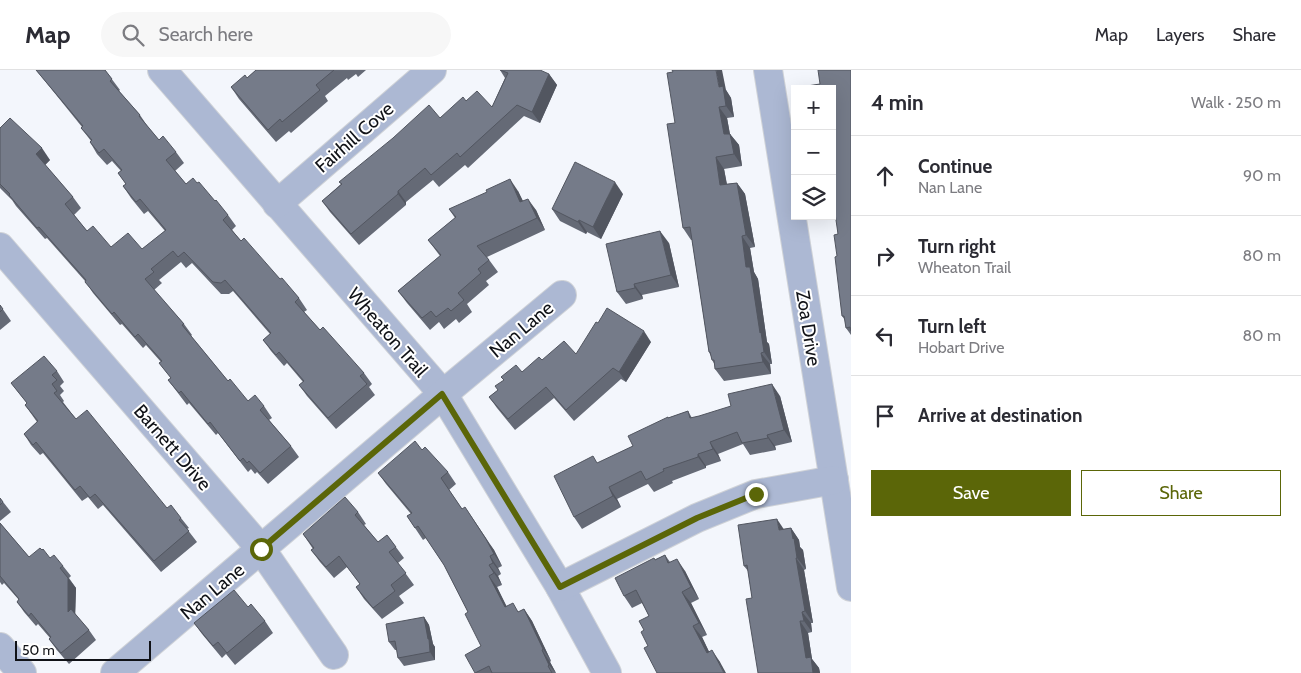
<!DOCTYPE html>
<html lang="en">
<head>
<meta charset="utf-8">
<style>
  body { margin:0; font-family:Cabin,sans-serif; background:#f7f7f7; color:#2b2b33 }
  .controls { position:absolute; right:15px; top:15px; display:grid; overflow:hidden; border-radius:0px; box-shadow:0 5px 20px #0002 }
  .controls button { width:45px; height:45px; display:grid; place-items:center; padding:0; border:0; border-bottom:1px solid #e1e1e2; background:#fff; color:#2b2b33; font:25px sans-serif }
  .scale { position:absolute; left:15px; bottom:12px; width:136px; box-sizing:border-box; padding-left:5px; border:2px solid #101217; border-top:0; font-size:14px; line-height:18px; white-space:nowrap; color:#101217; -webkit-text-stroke:4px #fff; paint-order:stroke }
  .stop { position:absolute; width:15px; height:15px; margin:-11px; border:4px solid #5b6608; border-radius:50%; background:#fff }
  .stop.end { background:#5b6608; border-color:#fff; box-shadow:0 1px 5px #0008 }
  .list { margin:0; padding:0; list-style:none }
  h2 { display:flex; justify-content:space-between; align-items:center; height:65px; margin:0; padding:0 20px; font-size:21px }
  h2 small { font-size:16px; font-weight:400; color:#7c7c81 }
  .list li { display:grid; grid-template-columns:32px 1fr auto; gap:15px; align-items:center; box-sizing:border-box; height:80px; padding:0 20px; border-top:1px solid #e1e1e2 }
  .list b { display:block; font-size:19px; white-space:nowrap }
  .list p { margin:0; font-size:16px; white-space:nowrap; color:#7c7c81 }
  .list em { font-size:16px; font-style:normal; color:#7c7c81 }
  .actions { display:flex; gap:10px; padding:15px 20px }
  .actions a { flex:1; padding:11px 0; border:1px solid #5b6608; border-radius:0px; text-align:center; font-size:18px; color:#5b6608 }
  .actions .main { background:#5b6608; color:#fff }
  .icon { flex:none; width:28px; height:28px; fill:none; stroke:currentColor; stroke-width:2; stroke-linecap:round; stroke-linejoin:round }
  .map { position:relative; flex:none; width:851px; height:603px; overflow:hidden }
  header { display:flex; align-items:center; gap:30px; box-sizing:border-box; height:70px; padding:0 25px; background:#fff; border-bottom:1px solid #e1e1e2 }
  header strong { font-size:24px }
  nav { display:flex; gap:28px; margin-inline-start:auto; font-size:18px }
  .search { width:350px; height:45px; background:#f7f7f7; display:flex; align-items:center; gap:12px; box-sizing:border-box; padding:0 18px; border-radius:28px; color:#7c7c81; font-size:19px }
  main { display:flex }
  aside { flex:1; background:#fff }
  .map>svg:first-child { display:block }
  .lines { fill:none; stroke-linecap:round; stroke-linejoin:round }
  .minor-casing { stroke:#cfd2d7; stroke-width:30 }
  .minor { stroke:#acb8d3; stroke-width:28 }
  .wall { fill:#656a76 }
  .shaded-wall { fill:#525660 }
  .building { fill:#757b89; stroke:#525660 }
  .route { stroke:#5b6608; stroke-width:6 }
  .labels { text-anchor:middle; stroke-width:4; stroke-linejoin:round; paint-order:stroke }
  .street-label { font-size:19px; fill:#101217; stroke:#fff }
</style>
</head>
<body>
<header>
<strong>Map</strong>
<div class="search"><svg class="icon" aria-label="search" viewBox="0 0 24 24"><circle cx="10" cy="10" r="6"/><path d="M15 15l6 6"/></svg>Search here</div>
<nav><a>Map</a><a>Layers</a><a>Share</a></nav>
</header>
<main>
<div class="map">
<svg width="851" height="603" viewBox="0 0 851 603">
  <rect width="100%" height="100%" fill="#f3f6fc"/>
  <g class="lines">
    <g class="minor-casing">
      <g id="minor">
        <path d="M162,0L443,324L560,517L607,603"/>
        <path d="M768,0L851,517"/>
        <path d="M277,134L432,0"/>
        <path d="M0,177L261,479L334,585"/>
        <path d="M560,517L697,448L756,424L834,410"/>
        <path d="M0,577L22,603"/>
        <path d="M115,603L443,324L562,225"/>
      </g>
    </g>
    <use href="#minor" class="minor"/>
  </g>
  <g class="wall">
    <path d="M36,0H105L120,20L119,21L140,45L148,57L159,70L176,82L184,93L175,101L186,114L215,131L228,145L236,156L232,160L241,171L280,209L299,228L307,240L304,242L320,260L364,303L372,314L369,317L375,325L336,359L307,326L299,315L303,312L287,293L284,296L271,281L263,270L270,264L233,221L229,224H221L192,193L186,198L181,192L159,210L162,213L154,220L184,254L192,265L191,266L228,311L248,331L264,336L272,348L269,350L291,376L299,387L268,414L257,402L255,404L251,399L248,402L218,363L216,365L189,333L187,335L168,310L171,308L159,293L161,292L146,275L143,278L122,254L120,255L93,223L85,211L47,168L45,169L16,136L12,130L0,118V58L50,90L45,95L73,127L81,138L74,145L87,161L111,177L142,179L165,161L148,141L144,144L131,128L123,116L126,114L118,103L121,101L112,91L107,95L97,84L90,72L91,71L81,58L82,57Z"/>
    <path d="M256,0H366L358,7L356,4L348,10L347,8L325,26L328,31L291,63L289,61L276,72L239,29L231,17L247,8Z"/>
    <path d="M500,0L549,4L557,15L540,53L524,46L468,98L465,95L439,117L433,110L406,132V135L359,175L330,142L322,131L341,114L339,112L466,31L492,37L505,8Z"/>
    <path d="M851,0V265L846,258L845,250L842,246L837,186L838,164L836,148H834L832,145V19L820,14Z"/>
    <path d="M673,2L726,20L731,28L734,47L727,48L730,64L739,75L742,96L724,99L727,114L737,113L745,124L755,177L750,178L754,202L758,209L767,272L769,274L772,294H770L771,304L724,311L715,299V295L712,290L711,286L709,282L692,170H691L683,158L675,53Z"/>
    <path d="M518,121L523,131L536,140L545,160L487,187L498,202L486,211L489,215L467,234L472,242L459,253L456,249L444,259L439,252L430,260L407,233L398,221L440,186L428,170L455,148L449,139Z"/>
    <path d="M623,124L601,169L587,162L586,164L560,151L552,139Z"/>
    <path d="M669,173L679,217L642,225L643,229L626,234L617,222Z"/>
    <path d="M0,235L11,251L0,260Z"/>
    <path d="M651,272L626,312L621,309L574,351L554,328L515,360L497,338L489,327L522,302L542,290Z"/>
    <path d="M57,301L64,312L60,316L64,321L60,325L64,331L63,332L76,349L167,438L181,448L189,458L187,459L197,472L161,502L103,435L98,439L88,427L82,431L43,383L40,385L31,375L24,364L37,352L25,335L27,333L11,313Z"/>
    <path d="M780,326L792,372L775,376L776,380L750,385L743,374L718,384L721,391L706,396V398L672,411L673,413L654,422L648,414L617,429L621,437L582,459L574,447L598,393L633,376L668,348L688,341L692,348Z"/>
    <path d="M422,380L448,402L456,414L449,420L462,439L494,480L502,496L498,498L501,504L498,506L502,515L497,517L506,536L519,542L524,539L532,551L551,591L550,592L556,603H475L481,576L468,542L444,495L426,468L423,470L407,446L411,444L386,414L378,403Z"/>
    <path d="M0,428L11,442L0,451Z"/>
    <path d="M358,442L366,454L364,455L378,472L387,465L404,488L398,493L414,515L399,526L404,533L382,549L364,529L356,517L360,514L347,497L334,508L320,492L311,480L313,479L303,464Z"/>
    <path d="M0,453L29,487L50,488L63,496L71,506L69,508L76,518L75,544L89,560L96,570L69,594L56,579L49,569L50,568L38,554L36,556L24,542L17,532L19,530L4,513L2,515L0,512Z"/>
    <path d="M791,458L799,470L800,477L803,480L806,499L804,500L813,553H811L812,562L808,563L812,589L819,598L820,603H758L752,528L748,501L744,496L784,459Z"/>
    <path d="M665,485L670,492L685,501L699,529L691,533L707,565L702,567L709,582L720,592L648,576L644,560L649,546L642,533L632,538L624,526L656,489Z"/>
    <path d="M248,537L265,551L273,563L235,595L226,584L222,588L202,564L194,553Z"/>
    <path d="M424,547L429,555L433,574L435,577V590L404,596L398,588L397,580H395L389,572Z"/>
  </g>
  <g class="shaded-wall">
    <path d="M716,0H722L726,20L731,28L734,47L726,36L719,17Z"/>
    <path d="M549,4L557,15L540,53L532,42Z"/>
    <path d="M719,37L727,48L732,76L724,64Z"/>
    <path d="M730,64L739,75L742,96L734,84Z"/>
    <path d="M42,78L50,90L44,96L36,84Z"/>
    <path d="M716,87L724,99L729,127L720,115Z"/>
    <path d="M510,109L518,121L529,144L520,132Z"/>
    <path d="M615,112L623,124L601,169L593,157Z"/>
    <path d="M737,113L745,124L755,177L746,165Z"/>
    <path d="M398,121L406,132V135L398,124Z"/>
    <path d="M528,129L536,140L545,160L537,148Z"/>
    <path d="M579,150L587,162L586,164L578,152Z"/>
    <path d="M660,161L669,173L679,217L671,205Z"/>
    <path d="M742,166L750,178L754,202L758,209L767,272L769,274L772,294L764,282L746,197Z"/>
    <path d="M634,214L642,225L643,229L635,218Z"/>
    <path d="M644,261L651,272L626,312L619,302Z"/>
    <path d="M761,283L770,294L771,304L763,292Z"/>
    <path d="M772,314L780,326L792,372L784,360Z"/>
    <path d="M767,365L775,376L776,380L768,368Z"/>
    <path d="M710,372L718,384L721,391L713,379Z"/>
    <path d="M698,384L706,396V398L698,387Z"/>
    <path d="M609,417L617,429L621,437L613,426Z"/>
    <path d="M465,437L494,480L502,496L494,484Z"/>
    <path d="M777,449L785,461L779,460Z"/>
    <path d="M791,458L799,470L800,477L803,480L806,499L797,488Z"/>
    <path d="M490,486L498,498L501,504L493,493Z"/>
    <path d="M796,488L804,500L813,553L805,541Z"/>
    <path d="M677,489L685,501L699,529L691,517Z"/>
    <path d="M489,495L498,506L502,515L494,503Z"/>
    <path d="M489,506L497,517L513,549L505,537Z"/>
    <path d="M68,508L76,518L75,552L68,542Z"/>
    <path d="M682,522L691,533L707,565L699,553Z"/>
    <path d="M524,539L532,551L551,591L543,579Z"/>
    <path d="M802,542L811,553L812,562L804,551Z"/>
    <path d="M424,547L429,555L433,574L435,577V590L430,582Z"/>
    <path d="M800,551L808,563L812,589L819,598L820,603H813L806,588Z"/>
    <path d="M693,556L702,567L715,594L707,583Z"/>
    <path d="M542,580L550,592L556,603L549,595Z"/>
    <path d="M712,580L720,592L726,603H724Z"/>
  </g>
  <g class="building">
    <path d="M36,0H105L112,9L110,11L140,45L139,46L159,70L163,66L176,82L166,90L186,114L193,108L197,113L199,112L215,131L216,130L228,145L223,150L241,171L244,168L280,209L282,208L299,228L295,232L320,260L323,257L364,303L360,306L367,314L328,348L299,315L304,311L279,282L276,285L263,270L271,263L225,210L221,213L213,212L184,182L178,187L173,181L151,199L154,202L145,209L184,254L182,255L228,311L230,309L248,331L255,325L264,336L260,340L291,376L260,403L249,391L247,393L243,388L240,391L210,352L208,354L181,321L179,323L168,310L171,308L159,293L162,291L138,264L135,267L114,242L112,244L85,212L86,210L39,157L37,158L9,125L10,124L0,114V58L10,48L42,78L36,84L73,127L65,134L87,161L93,156L111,177L128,163L142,179L166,160L140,129L136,132L123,116L126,114L118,103L122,100L104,79L99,83L90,72L92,70L81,58L83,56Z"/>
    <path d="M256,0H334L316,15L320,20L282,52L280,49L268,60L231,17L245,5L247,8Z"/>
    <path d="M500,0H540L549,4L532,42L517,35L460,87L457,83L431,105L425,98L398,121V124L351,164L322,131L342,114L339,112L393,68L429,35L440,48L463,27L466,31L477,21L492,37L508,3Z"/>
    <path d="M672,0H716L719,17L723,16L726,36L719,37L724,64H730L734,84L716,87L720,115L737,113L746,165L742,166L746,197H750L760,263L761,262L764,282L761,283L763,292L715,299L714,290H712L710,282H709L690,157L683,158L667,54L675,53L667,3L673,2Z"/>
    <path d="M818,0H851V261L850,257L846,258L844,246H842L835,187L837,186L834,165L838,164L834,136H832V19H807V16L820,14Z"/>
    <path d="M575,92L615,112L593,157L579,150L578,152L552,139Z"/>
    <path d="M510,109L520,132L528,129L537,148L477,176L489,190L478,199L481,203L458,223L464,230L451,241L448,238L436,247L431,241L422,248L398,221L441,185L428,170L456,147L449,139L487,122L486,120Z"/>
    <path d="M660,161L671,205L634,214L635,218L617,222L606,174Z"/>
    <path d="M0,235L3,239L0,242Z"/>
    <path d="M607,238L644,261L619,302L613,298L566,340L546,317L508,349L489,327L498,320L495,316L504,310L501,307L516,295L522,302L539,287L542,290L564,271L576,284L596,252L598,253Z"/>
    <path d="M44,286L57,301L52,305L57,310L52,314L57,321L54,323L76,349L87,340L167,438L171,435L181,448L179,450L189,461L154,491L95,424L90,428L80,416L75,420L36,372L33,375L24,364L38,351L25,335L27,333L11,313Z"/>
    <path d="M772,314L784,360L767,365L768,368L742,373L737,362L710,372L713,379L698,384V387L663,399L664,401L646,410L641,401L609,417L613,426L574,447L554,406L593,386L597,393L633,376L628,366L668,347V348L688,341L690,348L699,346L731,336L728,324Z"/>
    <path d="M415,371L422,380L425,377L448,402L441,408L462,439L465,437L486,469L494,484L490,486L493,493L489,495L494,503L489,506L505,537L513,533L518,542L524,539L543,579L542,580L549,595L548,596L552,603H492L489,596L475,603L465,585L481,576L465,544L468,542L444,495L418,456L415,458L407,446L412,443L378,403Z"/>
    <path d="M345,427L358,442L355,445L378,472L387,465L396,477L389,482L406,503L391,515L395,521L373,538L356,517L360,514L339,486L326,497L311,480L314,478L303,464Z"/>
    <path d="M0,428L3,432L0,435Z"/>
    <path d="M777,449L779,460L791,458L793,469L794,468L797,488H796L805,541L802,542L804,551H800L806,588L811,587L813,603H758L746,529L752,528L747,495L744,496L738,455Z"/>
    <path d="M0,453L29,487L40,478L42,480L43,479L50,488L54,485L63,496L60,498L68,508V542L71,539L89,560L61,583L49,569L51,567L31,543L29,546L17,532L19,529L0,506Z"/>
    <path d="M665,485L668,493L677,489L691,517L682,522L699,553L693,556L707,583L712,580L724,603H657L644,578L648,576L641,562L644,560L639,551L649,546L636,520L624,526L615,508L654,488L655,490Z"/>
    <path d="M234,520L248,537L251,534L265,551L227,583L218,572L213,576L194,553Z"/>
    <path d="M424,547L428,569H429L430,582L398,588L395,571L389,572L386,554Z"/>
  </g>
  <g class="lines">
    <path class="route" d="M261,479L442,324L560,517L697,448L756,424"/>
  </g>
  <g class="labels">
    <g class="street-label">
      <text transform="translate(354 67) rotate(-41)" y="7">Fairhill Cove</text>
      <text transform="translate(809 258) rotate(81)" y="7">Zoa Drive</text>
      <text transform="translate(521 259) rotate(-40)" y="7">Nan Lane</text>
      <text transform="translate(388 262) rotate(49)" y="7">Wheaton Trail</text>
      <text transform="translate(173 377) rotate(49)" y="7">Barnett Drive</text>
      <text transform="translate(212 521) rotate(-40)" y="7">Nan Lane</text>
    </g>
  </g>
</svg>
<div class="controls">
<button>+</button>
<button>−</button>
<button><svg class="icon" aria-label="layers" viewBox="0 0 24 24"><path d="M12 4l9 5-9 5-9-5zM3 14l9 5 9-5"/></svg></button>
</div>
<div class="scale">50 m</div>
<div class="stop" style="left:261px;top:479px"></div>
<div class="stop end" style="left:756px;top:424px"></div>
</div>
<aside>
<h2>4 min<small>Walk · 250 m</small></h2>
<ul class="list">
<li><svg class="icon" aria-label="ahead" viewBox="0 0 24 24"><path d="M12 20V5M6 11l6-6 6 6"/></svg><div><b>Continue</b><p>Nan Lane</p></div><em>90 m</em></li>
<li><svg class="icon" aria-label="right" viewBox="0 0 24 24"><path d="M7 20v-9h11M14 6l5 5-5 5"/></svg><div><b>Turn right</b><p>Wheaton Trail</p></div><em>80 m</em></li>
<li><svg class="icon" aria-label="left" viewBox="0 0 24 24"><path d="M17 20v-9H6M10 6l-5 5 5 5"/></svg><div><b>Turn left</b><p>Hobart Drive</p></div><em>80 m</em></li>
<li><svg class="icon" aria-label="arrive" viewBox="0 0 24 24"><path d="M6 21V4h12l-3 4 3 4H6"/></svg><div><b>Arrive at destination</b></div></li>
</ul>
<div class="actions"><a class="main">Save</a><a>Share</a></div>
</aside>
</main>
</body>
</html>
